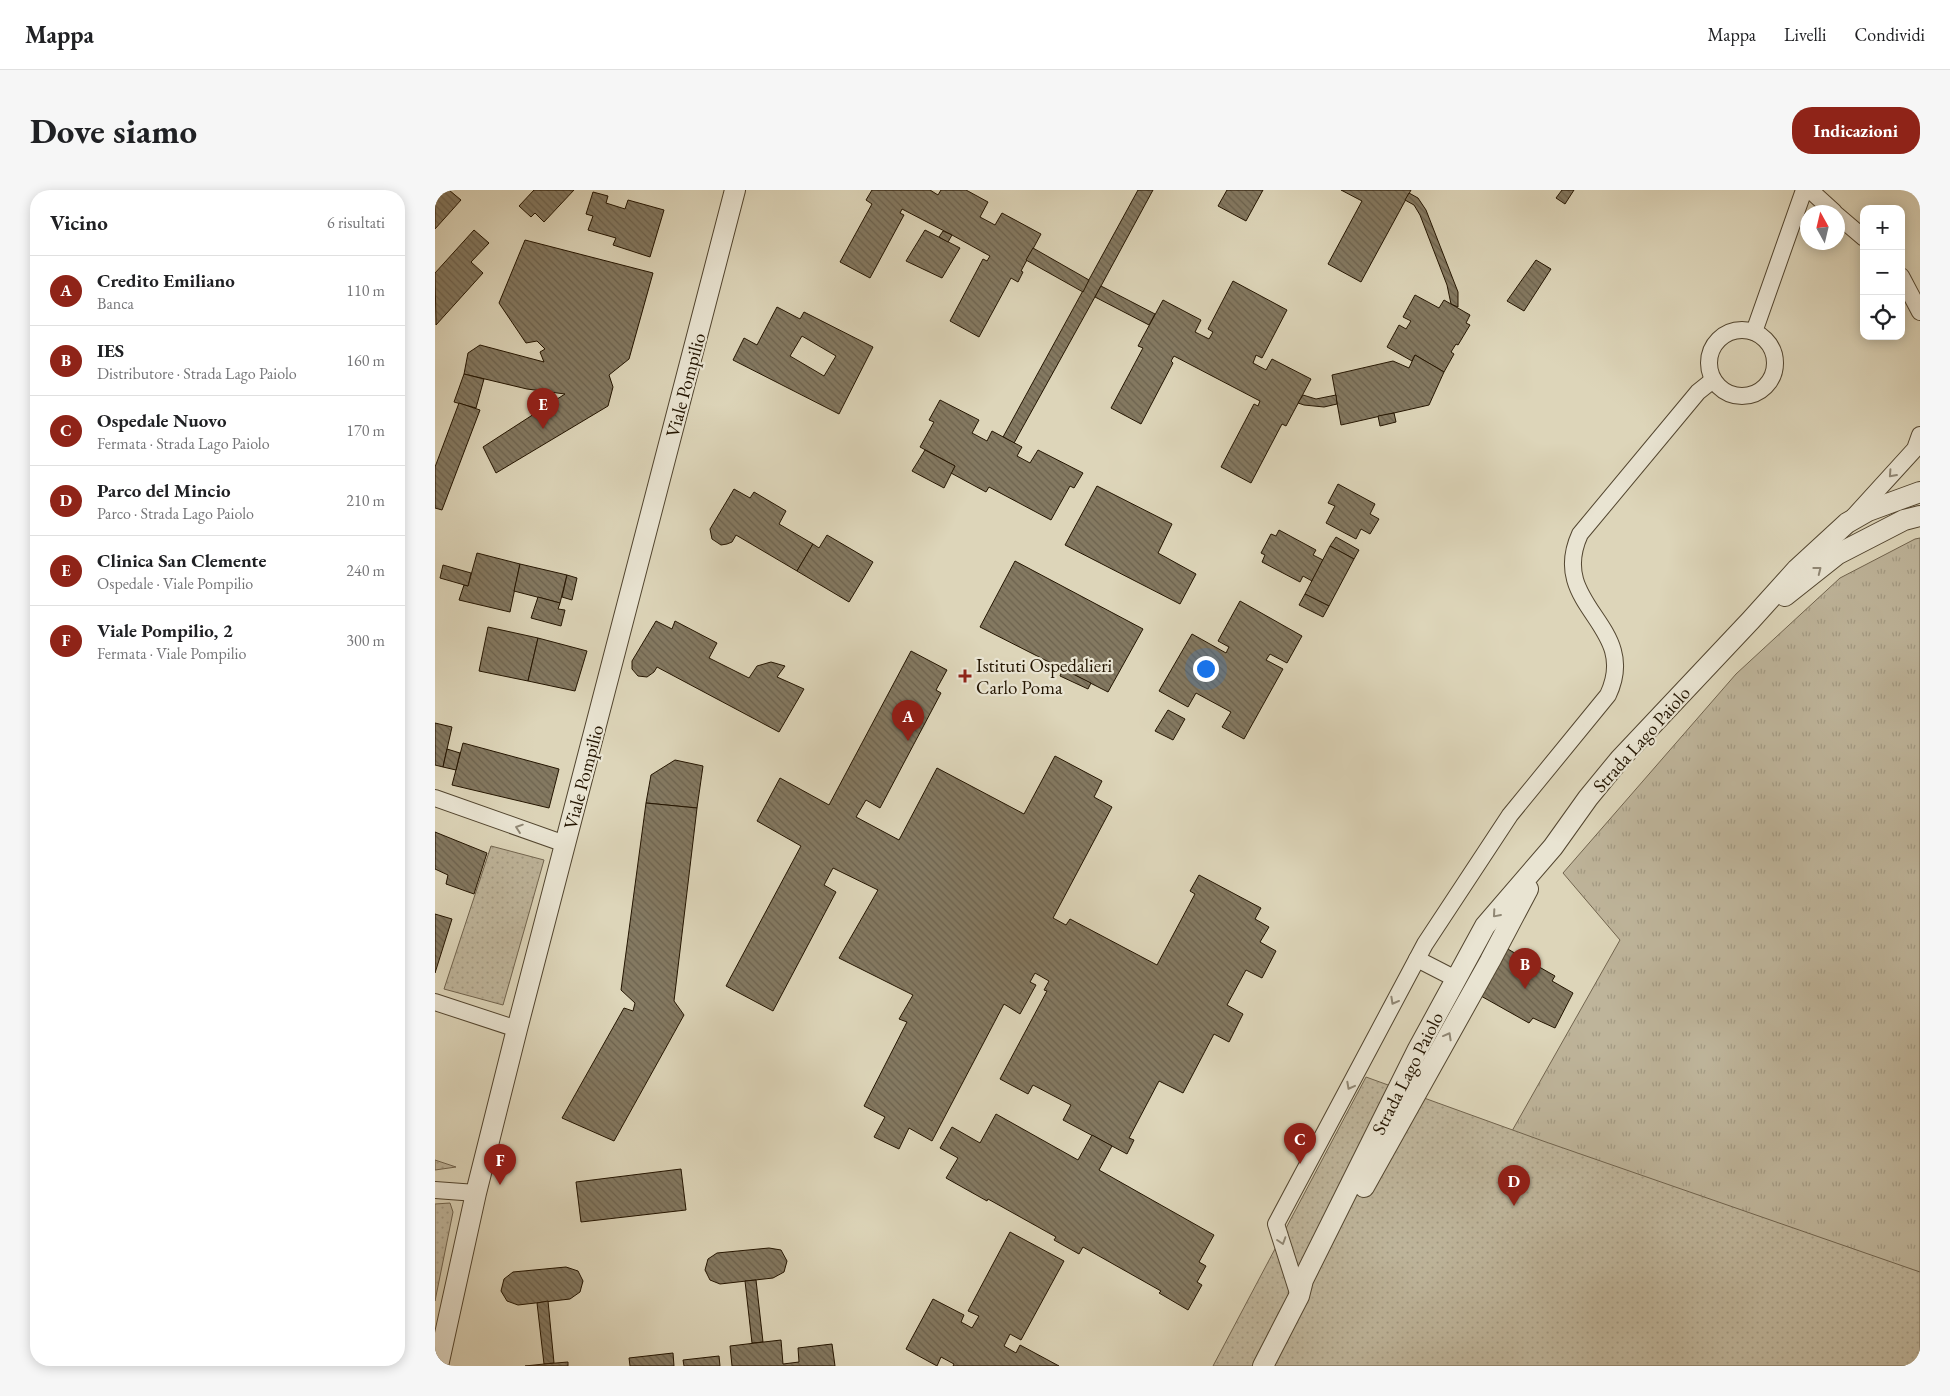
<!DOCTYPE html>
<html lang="it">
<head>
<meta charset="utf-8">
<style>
  body { margin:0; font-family:"EB Garamond",serif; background:#f6f6f6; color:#202124 }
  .controls { position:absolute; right:15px; top:15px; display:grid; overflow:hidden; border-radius:10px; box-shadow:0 2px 12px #0003 }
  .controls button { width:45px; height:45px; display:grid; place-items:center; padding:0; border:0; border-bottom:1px solid #e0e0e0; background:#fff; color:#202124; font:25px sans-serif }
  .compass { position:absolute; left:1365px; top:15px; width:45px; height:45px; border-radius:50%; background:#fff; box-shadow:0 2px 12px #0003; rotate:352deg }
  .you { position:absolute; left:770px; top:478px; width:18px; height:18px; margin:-12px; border:4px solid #fff; border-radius:50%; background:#1a73e8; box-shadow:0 0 0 8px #1a73e833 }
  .badge { display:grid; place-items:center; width:32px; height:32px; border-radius:50%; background:#8f2418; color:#fff; font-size:16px; font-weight:700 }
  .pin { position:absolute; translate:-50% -41px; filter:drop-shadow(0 1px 2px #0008) }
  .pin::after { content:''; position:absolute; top:26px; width:18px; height:15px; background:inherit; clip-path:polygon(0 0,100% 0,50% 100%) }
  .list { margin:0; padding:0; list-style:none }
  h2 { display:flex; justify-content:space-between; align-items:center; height:65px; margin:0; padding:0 20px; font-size:21px }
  h2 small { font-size:16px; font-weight:400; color:#757577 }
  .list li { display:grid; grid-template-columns:32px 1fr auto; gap:15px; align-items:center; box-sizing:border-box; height:70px; padding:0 20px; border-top:1px solid #e0e0e0 }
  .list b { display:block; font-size:19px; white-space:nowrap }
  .list p { margin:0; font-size:16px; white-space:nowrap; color:#757577 }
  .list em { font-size:16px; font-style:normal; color:#757577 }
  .icon { flex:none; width:28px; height:28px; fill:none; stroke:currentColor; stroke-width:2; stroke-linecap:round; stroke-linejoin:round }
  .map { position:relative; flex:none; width:1485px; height:1176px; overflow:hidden; border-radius:20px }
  header { display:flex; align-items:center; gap:30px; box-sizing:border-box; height:70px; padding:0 25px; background:#fff; border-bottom:1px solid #e0e0e0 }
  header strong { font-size:24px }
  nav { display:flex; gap:28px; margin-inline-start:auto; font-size:18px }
  .intro { display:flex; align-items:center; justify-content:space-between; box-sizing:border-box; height:120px; padding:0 30px }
  h1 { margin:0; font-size:35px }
  .button { padding:12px 22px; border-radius:20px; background:#8f2418; color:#fff; font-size:18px; font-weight:700 }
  main { display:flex; gap:30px; padding:0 30px }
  aside { flex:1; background:#fff; border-radius:20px; box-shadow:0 2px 12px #0003 }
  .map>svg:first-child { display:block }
  .grass { fill:url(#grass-tufts); stroke:#71644e }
  .park { fill:url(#park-dots); stroke:#71644e }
  .building { fill:url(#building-back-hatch); stroke:#241501; fill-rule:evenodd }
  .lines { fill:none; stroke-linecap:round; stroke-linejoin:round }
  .minor-casing { stroke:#52452f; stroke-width:18 }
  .tertiary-casing { stroke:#52452f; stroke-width:22 }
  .minor { stroke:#e9e4d2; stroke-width:16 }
  .tertiary { stroke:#e9e4d2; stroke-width:20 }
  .oneway { stroke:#908774 }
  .poi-dot { fill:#8f2418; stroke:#e9e4d2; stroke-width:2 }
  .labels { text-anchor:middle; stroke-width:4.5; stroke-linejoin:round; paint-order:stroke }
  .street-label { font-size:19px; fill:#241501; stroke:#e9e4d2 }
  .poi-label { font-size:19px; fill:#241501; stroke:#e9e4d2; text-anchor:start }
</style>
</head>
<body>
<header>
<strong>Mappa</strong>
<nav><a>Mappa</a><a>Livelli</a><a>Condividi</a></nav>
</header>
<div class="intro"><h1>Dove siamo</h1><a class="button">Indicazioni</a></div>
<main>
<aside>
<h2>Vicino<small>6 risultati</small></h2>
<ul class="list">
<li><span class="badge">A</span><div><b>Credito Emiliano</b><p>Banca</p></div><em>110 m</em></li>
<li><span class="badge">B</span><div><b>IES</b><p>Distributore · Strada Lago Paiolo</p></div><em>160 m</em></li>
<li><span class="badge">C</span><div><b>Ospedale Nuovo</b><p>Fermata · Strada Lago Paiolo</p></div><em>170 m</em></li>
<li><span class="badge">D</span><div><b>Parco del Mincio</b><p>Parco · Strada Lago Paiolo</p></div><em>210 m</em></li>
<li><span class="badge">E</span><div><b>Clinica San Clemente</b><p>Ospedale · Viale Pompilio</p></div><em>240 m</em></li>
<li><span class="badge">F</span><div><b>Viale Pompilio, 2</b><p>Fermata · Viale Pompilio</p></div><em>300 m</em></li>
</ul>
</aside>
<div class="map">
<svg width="1485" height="1176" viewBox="0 0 1485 1176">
  <defs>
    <pattern id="grass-tufts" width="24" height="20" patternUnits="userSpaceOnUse" patternTransform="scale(1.25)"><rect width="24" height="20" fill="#beb49a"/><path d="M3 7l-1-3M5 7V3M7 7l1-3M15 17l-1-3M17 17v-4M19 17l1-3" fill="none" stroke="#a39a83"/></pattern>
    <pattern id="park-dots" width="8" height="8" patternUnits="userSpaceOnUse" patternTransform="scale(1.25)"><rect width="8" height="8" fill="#beb49a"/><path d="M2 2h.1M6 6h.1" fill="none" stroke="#a39a83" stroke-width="1.8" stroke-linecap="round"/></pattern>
    <pattern id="building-back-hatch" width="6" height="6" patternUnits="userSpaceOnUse" patternTransform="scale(1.25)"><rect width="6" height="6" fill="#847961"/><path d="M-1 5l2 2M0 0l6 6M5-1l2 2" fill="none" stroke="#6c624e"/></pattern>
  </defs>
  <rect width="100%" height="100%" fill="#ddd5b9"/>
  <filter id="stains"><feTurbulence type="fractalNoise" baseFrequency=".004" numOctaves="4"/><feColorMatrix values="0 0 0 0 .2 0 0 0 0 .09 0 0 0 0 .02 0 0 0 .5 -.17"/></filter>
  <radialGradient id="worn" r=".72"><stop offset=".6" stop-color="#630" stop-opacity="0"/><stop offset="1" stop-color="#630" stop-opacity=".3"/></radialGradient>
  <path class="grass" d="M1485,348V1176H860L1064,964L1185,750L1128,683L1301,484L1405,388L1480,349Z"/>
  <g class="park">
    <path d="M56,656L109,670L68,815L9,799Z"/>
    <path d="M931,887L1108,951L1485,1082V1176H778Z"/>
    <path d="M0,970L21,977L0,980Z"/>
    <path d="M15,1013L18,1022L0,1111V1014Z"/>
  </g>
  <g class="building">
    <path d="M0,0H14L26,10L0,39Z"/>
    <path d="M99,0H139L109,32L100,23L96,27L84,16Z"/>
    <path d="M437,0H495L503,5L506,0H531L553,12L545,27L560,35L567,23L606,44L586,81L588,82L583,92L576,88L544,147L515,131L548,69L552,71L555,66L517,45L467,19L465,23L469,25L435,88L405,72L437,14L431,10Z"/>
    <path d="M703,0H718L666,96L579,253L568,247Z"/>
    <path d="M792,0H828L811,31L783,16Z"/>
    <path d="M906,0H976L926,92L893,74L927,11Z"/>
    <path d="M1127,0H1139L1130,14L1121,8Z"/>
    <path d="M158,2L173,6L171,13L190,19L193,10L229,20L215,67L178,55L181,48L153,40L158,26L151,24Z"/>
    <path d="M974,3L983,8L991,20L1023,102V117L1016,114L1012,95L985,25L979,15L970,10Z"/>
    <path d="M39,40L54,53L36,72L48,83L1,135L0,83Z"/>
    <path d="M490,40L525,58L507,88L471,71Z"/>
    <path d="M508,41L517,45L513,52L504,47Z"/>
    <path d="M90,50L218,83L194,169L174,185L178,197L173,216L61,283L48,257L130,204L92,199L29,184L33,163L45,155L109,172L105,162L110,159L102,151L91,153L64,113Z"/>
    <path d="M598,58L654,90L648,102L591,70Z"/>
    <path d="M1101,70L1116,79L1089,121L1072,111Z"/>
    <path d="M798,91L852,120L827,168L821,165L818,173L831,180L837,169L876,189L851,236L847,234L816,293L786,277L819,214L823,216L825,211L739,166L736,171L738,173L706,234L676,218L708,158L703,156L728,110L766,130L760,142L774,149L778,142L773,139Z"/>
    <path d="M666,96L720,124L714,135L660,107Z"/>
    <path d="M980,105L1004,118L1009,110L1035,125L1031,133L1035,135L1023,155L1021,154L1016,162L1019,164L1009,182L980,165L977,171L952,157L964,135L971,139L976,131L968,127Z"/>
    <path d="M342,117L365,129L369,122L438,157L404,224L298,170L309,148L322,155ZM367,146L401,166L389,186L355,166Z"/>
    <path d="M980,165L1009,182L994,215L906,235L897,185L958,171L974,178Z"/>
    <path d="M29,184L49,189L41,218L19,212Z"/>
    <path d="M868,205L881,209L901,205L902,214L889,217L869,215L863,213Z"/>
    <path d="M505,210L544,230L537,243L552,251L557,241L587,257L582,266L595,273L603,260L648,283L639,298L635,296L616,330L554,297L551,302L516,283L520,276L485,257L499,232L494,230Z"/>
    <path d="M24,213L45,220L7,320L0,318V277Z"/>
    <path d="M959,223L961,232L945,236L943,226Z"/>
    <path d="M490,260L520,276L509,298L477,281Z"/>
    <path d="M903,294L940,314L935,324L944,329L935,344L926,339L921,349L891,333L900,316L893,313Z"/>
    <path d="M662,296L737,334L723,363L761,384L745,414L630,355Z"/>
    <path d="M299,299L315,308L319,302L351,321L344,334L378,354L362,381L301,345L297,352L292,354L286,355L277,349L275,339Z"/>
    <path d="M844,340L881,360L878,365L888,370L877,391L868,386L865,392L827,372L830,365L826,363L836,344L841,346Z"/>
    <path d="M392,345L438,372L414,412L362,381L378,354L384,358Z"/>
    <path d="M901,347L924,360L919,369L895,356Z"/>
    <path d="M895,356L919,369L894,416L870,404Z"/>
    <path d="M42,363L85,374L75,422L24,410L29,395L33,396Z"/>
    <path d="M580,371L708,439L673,502L545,437Z"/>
    <path d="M85,374L132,385L125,413L79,401Z"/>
    <path d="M8,375L36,383L33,396L5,388Z"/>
    <path d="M132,385L142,388L137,410L127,407Z"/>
    <path d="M870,404L894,416L888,427L864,415Z"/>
    <path d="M103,407L125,413L123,419L130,420L126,436L96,428Z"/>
    <path d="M805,411L867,446L852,473L835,464L831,470L848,479L809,549L787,537L796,522L761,503L753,517L724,501L757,444L791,463L794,457L783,451Z"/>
    <path d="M221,431L237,439L240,431L282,453L274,468L314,488L322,476L336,472L350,476L342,487L369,499L344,542L222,477L219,482L212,487L203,486L197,479V471Z"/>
    <path d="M53,437L103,448L93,491L44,481Z"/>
    <path d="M103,448L152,461L140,501L93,491Z"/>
    <path d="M476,461L512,480L501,500L506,503L445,618L431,610L421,627L464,650L502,578L589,624L620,566L667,591L659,607L677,617L618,728L631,735L635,729L722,775L760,704L755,701L764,685L826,718L820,729L834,737L825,752L841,761L827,788L811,780L792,815L808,824L794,852L779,844L748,903L724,891L694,948L699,950L692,964L628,930L636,915L598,895L593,904L565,889L612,801L609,800L614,791L600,783L595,792L601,795L585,824L569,814L497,951L474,938L464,959L439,947L450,927L429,916L472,832L464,829L478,805L404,768L443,700L398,678L389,695L401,702L338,821L291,796L366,656L322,631L345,588L394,615Z"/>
    <path d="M628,479L656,493L653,499L625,486Z"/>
    <path d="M733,520L750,529L738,550L720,541Z"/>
    <path d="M0,533L17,537L8,577L0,575Z"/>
    <path d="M28,553L124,579L114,618L17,595Z"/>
    <path d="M12,559L25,563L21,580L8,577Z"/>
    <path d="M240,570L268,576L262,618L211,613L216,585Z"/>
    <path d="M211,613L262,618L239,811L249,825L179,951L127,928L189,818L198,821L200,813L186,800Z"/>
    <path d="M0,642L52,663L39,704L11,694L13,685L0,679Z"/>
    <path d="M0,724L17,729L0,783Z"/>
    <path d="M1071,758L1120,786L1117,791L1138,803L1120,838L1098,828L1094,833L1046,806Z"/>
    <path d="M561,924L643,970L657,945L677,956L664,980L779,1045L764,1072L771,1076L762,1092L767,1095L753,1120L724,1103L726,1101L648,1057L644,1064L619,1050L621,1047L553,1009L552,1011L511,988L523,968L505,958L517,937L545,953Z"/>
    <path d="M246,979L251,1020L146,1032L141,992Z"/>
    <path d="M575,1042L629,1071L586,1150L575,1144L569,1156L581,1163L585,1155L624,1176H518L519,1174L506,1167L502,1176L471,1159L498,1109L529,1125L526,1132L537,1138L544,1126L533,1121Z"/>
    <path d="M334,1058L346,1060L352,1071L349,1082L338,1088L285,1094L275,1090L270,1080L273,1069L282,1063Z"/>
    <path d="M131,1077L143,1081L148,1091L145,1102L135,1109L83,1115L72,1111L66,1101L69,1089L78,1082Z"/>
    <path d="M321,1090L328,1152L317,1153L310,1091Z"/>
    <path d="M113,1111L119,1173L109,1174L102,1113Z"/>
    <path d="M346,1150L348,1174L364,1172L363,1158L397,1154L400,1176H297L295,1156Z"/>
    <path d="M238,1163L239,1176H195L194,1168Z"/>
    <path d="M284,1166L285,1176H249L248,1170Z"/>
    <path d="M133,1172V1176H90L109,1174Z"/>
  </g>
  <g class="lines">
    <g class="minor-casing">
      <g id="minor">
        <path d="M1375,0L1399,22"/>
        <path d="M1402,25L1429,48"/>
        <path d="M1466,86L1485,122"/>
        <circle cx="1307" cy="173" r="33"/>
        <path d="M1319,142L1369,0"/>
        <path d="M1419,326L1480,259L1485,245"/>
        <path d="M0,608L130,654"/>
        <path d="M982,769L1021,789"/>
        <path d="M0,812L82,839"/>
        <path d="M0,1000L41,1003"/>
        <path d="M864,1106L841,1034L990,754L1075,625L1173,505C1206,435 1112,416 1145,344L1263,202L1278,190"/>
      </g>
    </g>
    <g class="tertiary-casing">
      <g id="tertiary">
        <path d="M1350,406L1403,364L1469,330L1485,326"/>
        <path d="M929,997L1055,771L1093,699"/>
        <path d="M3,1176L41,1003L82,839L300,0"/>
        <path d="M828,1176L864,1106L868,1090L983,859L1050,736L1118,657L1153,608L1185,569L1316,430L1362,379L1412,333L1433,321L1485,302"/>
      </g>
    </g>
    <use href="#minor" class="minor"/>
    <use href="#tertiary" class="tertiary"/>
  </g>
  <defs><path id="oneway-chevron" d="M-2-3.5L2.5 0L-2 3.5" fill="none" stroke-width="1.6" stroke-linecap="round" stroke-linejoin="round" transform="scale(1.25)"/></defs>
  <g class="oneway">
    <use href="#oneway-chevron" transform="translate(1457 284) rotate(132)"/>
    <use href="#oneway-chevron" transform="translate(1383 380) rotate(-38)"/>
    <use href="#oneway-chevron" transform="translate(84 638) rotate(-161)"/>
    <use href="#oneway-chevron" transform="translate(1061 724) rotate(131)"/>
    <use href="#oneway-chevron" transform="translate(959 811) rotate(119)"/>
    <use href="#oneway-chevron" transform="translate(1013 846) rotate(-61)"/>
    <use href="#oneway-chevron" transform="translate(915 896) rotate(118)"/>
    <use href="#oneway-chevron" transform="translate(847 1051) rotate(72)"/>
  </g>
  <path class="poi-dot" d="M527.5 478.5h5v5h5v5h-5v5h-5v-5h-5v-5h5z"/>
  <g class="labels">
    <g class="street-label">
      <text transform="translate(250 195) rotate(-75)" y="7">Viale Pompilio</text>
      <text transform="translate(1206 549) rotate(-48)" y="7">Strada Lago Paiolo</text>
      <text transform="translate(148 587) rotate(-75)" y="7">Viale Pompilio</text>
      <text transform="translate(972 883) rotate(-63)" y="7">Strada Lago Paiolo</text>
    </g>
    <g class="poi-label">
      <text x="541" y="482">Istituti Ospedalieri<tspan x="541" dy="22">Carlo Poma</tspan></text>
    </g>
  </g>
  <rect width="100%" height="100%" filter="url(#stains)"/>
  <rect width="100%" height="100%" fill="url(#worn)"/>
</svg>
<div class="controls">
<button>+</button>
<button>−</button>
<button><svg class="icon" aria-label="locate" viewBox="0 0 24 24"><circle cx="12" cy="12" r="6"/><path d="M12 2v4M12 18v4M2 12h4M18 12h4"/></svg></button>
</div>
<svg class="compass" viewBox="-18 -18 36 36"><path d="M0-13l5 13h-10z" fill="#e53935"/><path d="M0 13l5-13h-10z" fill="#757577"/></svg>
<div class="you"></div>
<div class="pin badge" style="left:473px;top:551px">A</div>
<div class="pin badge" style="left:1090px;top:799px">B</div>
<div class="pin badge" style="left:865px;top:974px">C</div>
<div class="pin badge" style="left:1079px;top:1016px">D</div>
<div class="pin badge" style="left:108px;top:239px">E</div>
<div class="pin badge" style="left:65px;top:995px">F</div>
</div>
</main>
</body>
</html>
